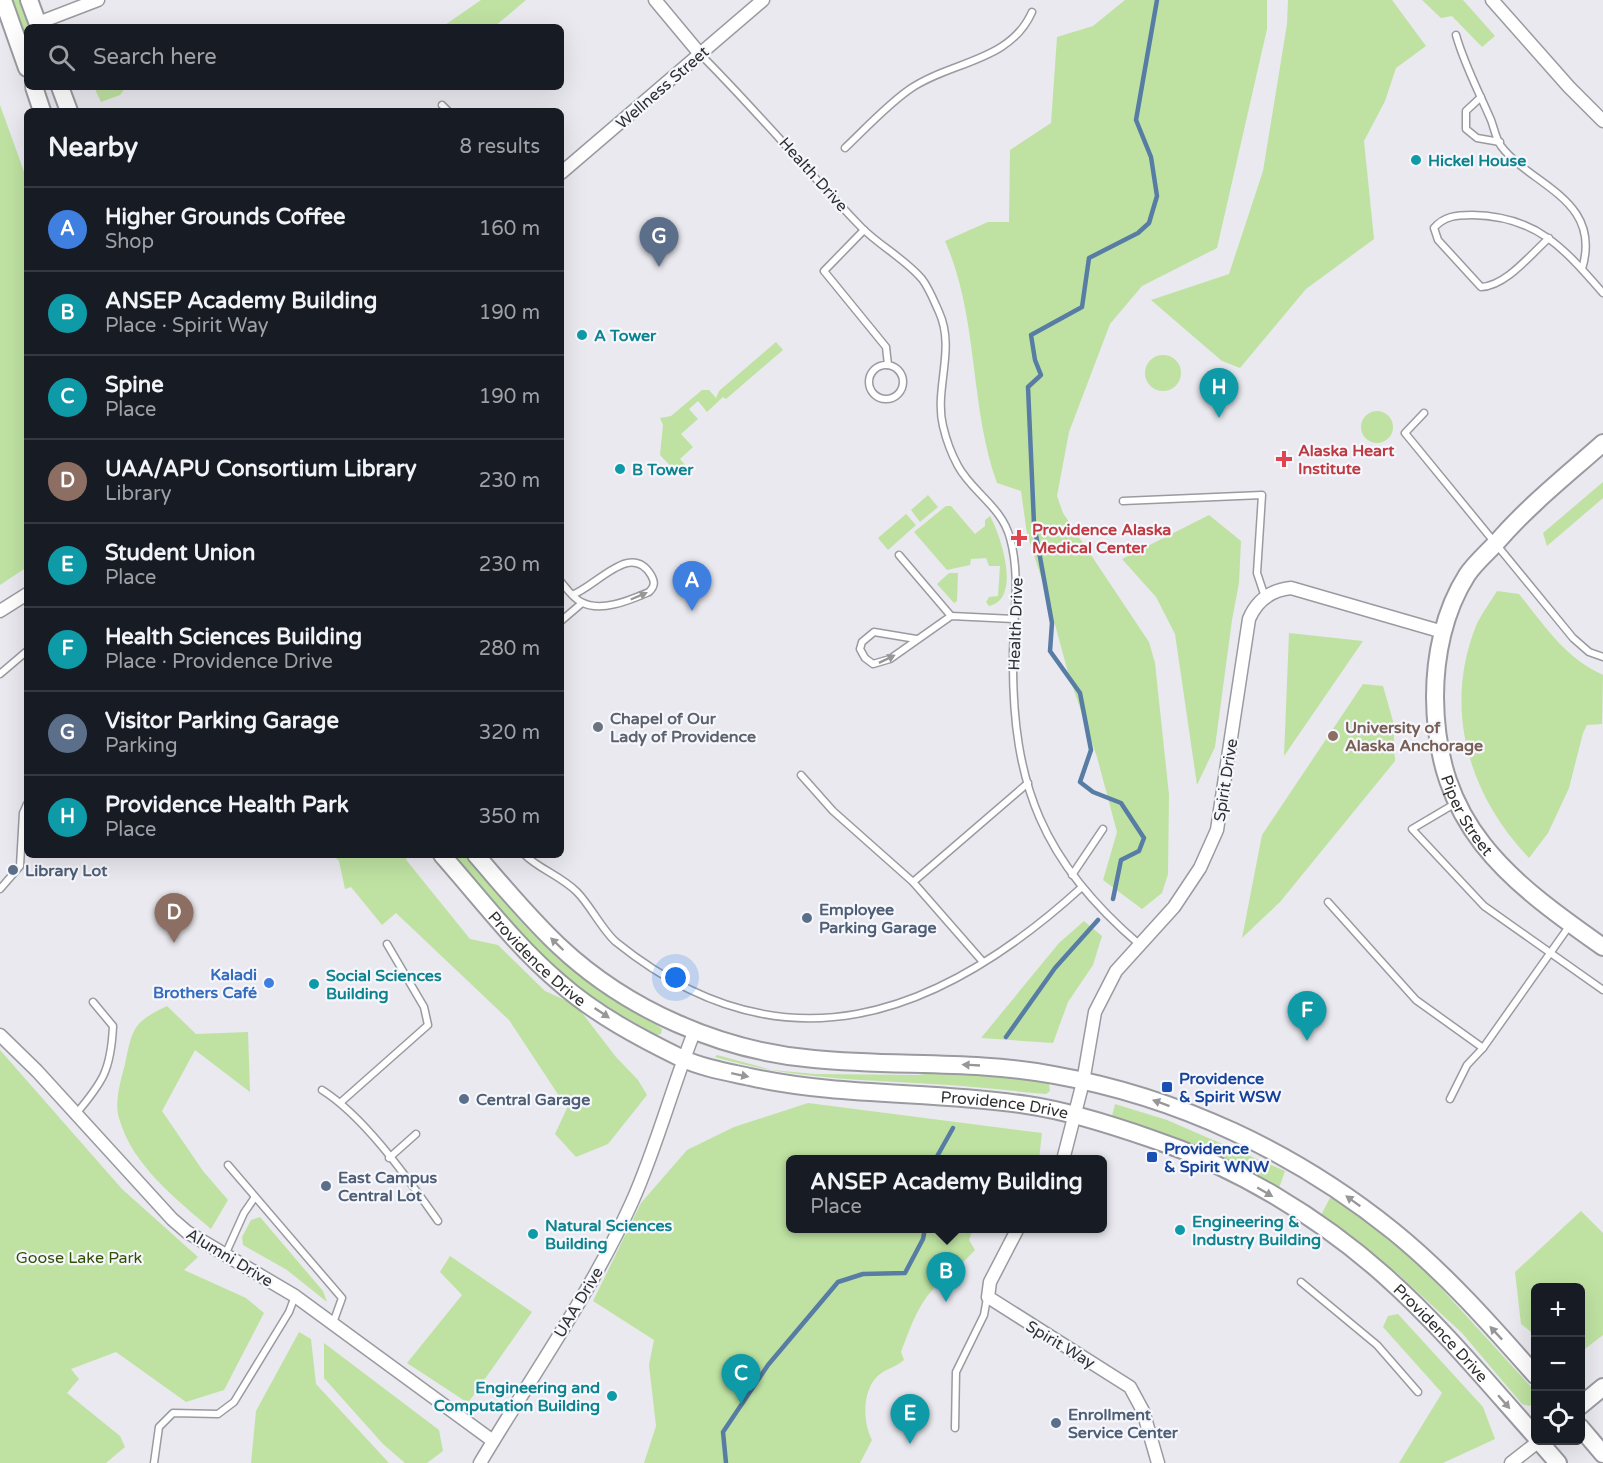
<!DOCTYPE html>
<html lang="en">
<head>
<meta charset="utf-8">
<style>
  body { margin:0; font-family:"Varela Round",sans-serif; background:#242831; color:#f1f3f6 }
  .controls { position:absolute; right:18px; bottom:18px; display:grid; overflow:hidden; border-radius:9px; box-shadow:0 6px 24px #0002 }
  .controls button { width:54px; height:54px; display:grid; place-items:center; padding:0; border:0; border-bottom:2px solid #363941; background:#171b24; color:#f1f3f6; font:30px sans-serif }
  .you { position:absolute; left:676px; top:978px; width:21px; height:21px; margin:-15px; border:4px solid #fff; border-radius:50%; background:#1a73e8; box-shadow:0 0 0 9px #1a73e833 }
  .badge { display:grid; place-items:center; width:39px; height:39px; border-radius:50%; background:#1a73e8; color:#fff; font-size:20px; font-weight:700 }
  .pin { position:absolute; translate:-50% -50px; filter:drop-shadow(0 2px 3px #0008) }
  .pin::after { content:''; position:absolute; top:32px; width:21px; height:18px; background:inherit; clip-path:polygon(0 0,100% 0,50% 100%) }
  .popup { position:absolute; left:786px; top:1155px; width:321px; height:78px; box-sizing:border-box; display:grid; place-content:center; border-radius:9px; background:#171b24; filter:drop-shadow(0 2px 4px #0005); font-size:20px; white-space:nowrap; color:#9ea1a6 }
  .popup b { font-size:22px; color:#f1f3f6 }
  .popup::after { content:''; position:absolute; left:50%; top:100%; margin-left:-12px; border:12px solid transparent; border-top-color:#171b24 }
  .list { margin:0; padding:0; list-style:none }
  h2 { display:flex; justify-content:space-between; align-items:center; height:78px; margin:0; padding:0 24px; font-size:26px }
  h2 small { font-size:20px; font-weight:400; color:#9ea1a6 }
  .list li { display:grid; grid-template-columns:39px 1fr auto; gap:18px; align-items:center; box-sizing:border-box; height:84px; padding:0 24px; border-top:2px solid #363941 }
  .list b { display:block; font-size:22px; white-space:nowrap }
  .list p { margin:0; font-size:20px; white-space:nowrap; color:#9ea1a6 }
  .list em { font-size:20px; font-style:normal; color:#9ea1a6 }
  .icon { flex:none; width:33px; height:33px; fill:none; stroke:currentColor; stroke-width:2; stroke-linecap:round; stroke-linejoin:round }
  .map { position:relative; flex:none; width:1603px; height:1463px; overflow:hidden }
  .search { position:absolute; background:#171b24; box-shadow:0 6px 24px #0002; left:24px; top:24px; width:540px; height:66px; display:flex; align-items:center; gap:15px; box-sizing:border-box; padding:0 21px; border-radius:9px; color:#9ea1a6; font-size:22px }
  .panel { position:absolute; background:#171b24; box-shadow:0 6px 24px #0002; left:24px; top:108px; width:540px; height:750px; border-radius:9px }
  .map>svg:first-child { display:block }
  .green { fill:#bfe2a2 }
  .lines { fill:none; stroke-linecap:round; stroke-linejoin:round }
  .stream { stroke:#587da5; stroke-width:4.5 }
  .lane-casing { stroke:#9a9ba0; stroke-width:9 }
  .street-casing { stroke:#9a9ba0; stroke-width:15 }
  .secondary-casing { stroke:#9a9ba0; stroke-width:20 }
  .lane { stroke:#fff; stroke-width:6 }
  .street { stroke:#fff; stroke-width:12 }
  .secondary { stroke:#fff; stroke-width:16 }
  .oneway { fill:#979798 }
  .culture-dot { fill:#0f9aa8; stroke:#f6f7fc; stroke-width:2 }
  .health-dot { fill:#e0444e; stroke:#f6f7fc; stroke-width:2 }
  .worship-dot { fill:#6b7280; stroke:#f6f7fc; stroke-width:2 }
  .education-dot { fill:#8d6e63; stroke:#f6f7fc; stroke-width:2 }
  .service-dot { fill:#5c6f8a; stroke:#f6f7fc; stroke-width:2 }
  .shop-dot { fill:#3f7fe0; stroke:#f6f7fc; stroke-width:2 }
  .transit-dot { fill:#1a4fb4; stroke:#f6f7fc; stroke-width:2 }
  .labels { text-anchor:middle; stroke-width:4.5; stroke-linejoin:round; paint-order:stroke }
  .street-label { font-size:16px; fill:#2f2f31; stroke:#f6f7fc }
  .culture-label { font-size:16px; font-weight:bold; fill:#0d838f; stroke:#f6f7fc; text-anchor:start }
  .health-label { font-size:16px; font-weight:bold; fill:#be3a42; stroke:#f6f7fc; text-anchor:start }
  .worship-label { font-size:16px; font-weight:bold; fill:#5b616d; stroke:#f6f7fc; text-anchor:start }
  .education-label { font-size:16px; font-weight:bold; fill:#785e54; stroke:#f6f7fc; text-anchor:start }
  .service-label { font-size:16px; font-weight:bold; fill:#4e5e75; stroke:#f6f7fc; text-anchor:start }
  .shop-label { font-size:16px; font-weight:bold; fill:#366cbe; stroke:#f6f7fc; text-anchor:end }
  .transit-label { font-size:16px; font-weight:bold; fill:#164399; stroke:#f6f7fc; text-anchor:start }
  .park-label { font-size:16px; fill:#315105; stroke:#f6f7fc }
</style>
</head>
<body>
<div class="map">
<svg width="1603" height="1463" viewBox="0 0 1603 1463">
  <rect width="100%" height="100%" fill="#e9e9ef"/>
  <g class="green">
    <path d="M10,0H19L29,27L27,48Z"/>
    <path d="M481,0H526L494,27H442Z"/>
    <path d="M1125,0H1267V29L1217,248L1142,286L1110,324L1069,432L1057,496L1063,513L1149,642L1155,663L1169,795L1168,874L1162,893L1142,909L1103,880L1117,832L1097,757L1069,676L1047,595L1027,534L1021,491L997,483C969,405 979,318 945,241L988,222H1009L1010,150L1051,123L1057,37L1093,26Z"/>
    <path d="M1288,0H1392L1426,46L1396,68L1385,101L1364,141L1374,239L1306,289L1240,368L1222,361L1151,300L1229,274L1263,171L1287,24Z"/>
    <path d="M1422,0H1463L1495,36L1482,47L1452,16L1441,18Z"/>
    <path d="M94,87H126L120,95L101,102Z"/>
    <path d="M0,105L27,180V567L0,585Z"/>
    <path d="M776,342L783,350L726,399L723,397L707,412L698,401L689,409L698,419L681,434L693,447L680,459L691,472L684,478L680,476L660,455L663,425L660,418L671,416L702,390H709L716,398L719,391Z"/>
    <circle cx="1163" cy="373" r="18"/>
    <circle cx="1377" cy="427" r="16"/>
    <path d="M1603,482V498L1547,546L1543,533Z"/>
    <path d="M928,495L938,507L920,522L911,510Z"/>
    <path d="M946,506H951L975,534L985,526V520L990,516C1001,536 1022,599 989,606L986,602L989,597L998,596L1000,566H989L986,558L971,559L970,565L947,570L914,532Z"/>
    <path d="M906,514L916,525L888,550L878,538Z"/>
    <path d="M1209,515L1241,541L1239,583L1232,620L1215,747L1197,785L1175,634L1156,597L1122,559Z"/>
    <path d="M949,573H958L957,601L954,603L937,584Z"/>
    <path d="M1497,591L1519,594C1546,627 1563,656 1603,675L1602,724L1587,725L1583,733L1569,788L1548,833L1529,858C1470,796 1444,713 1474,631C1479,617 1489,604 1497,591Z"/>
    <path d="M1289,633L1363,641L1284,756Z"/>
    <path d="M1363,684L1383,686L1393,721L1395,761L1280,902L1242,938L1262,835Z"/>
    <path d="M333,855H405L407,861L470,939L498,945L545,991L576,1005L616,1057L638,1080L647,1095L608,1144L576,1157L555,1134L567,1108L509,1020L396,913L382,925L351,887L345,889L339,861Z"/>
    <path d="M452,855H464C496,892 527,933 565,964C593,988 626,1007 658,1026L662,1029L661,1034L656,1035C625,1017 592,999 564,975C522,939 488,897 452,855Z"/>
    <path d="M1084,921L1102,936L1093,965L1068,1002L1053,1043L981,1038L1059,943Z"/>
    <path d="M167,1006L196,1034L248,1032L250,1092L195,1050L162,1111L203,1171L228,1200L211,1229C176,1199 132,1165 119,1118C114,1102 121,1080 125,1064C133,1028 132,1023 167,1006Z"/>
    <path d="M0,1050L122,1189L198,1257L184,1270L246,1298L264,1313L224,1390L186,1402L116,1352L71,1369L79,1379L67,1393L120,1436L125,1447L106,1463H0Z"/>
    <path d="M717,1055L772,1070L815,1074L918,1075L956,1070L1044,1081L1049,1084L1050,1091L1046,1094C1022,1092 998,1089 973,1087C883,1079 804,1083 715,1057Z"/>
    <path d="M808,1103L1042,1133L1039,1159L790,1160V1228L973,1229L969,1240L975,1250L944,1282L942,1280C918,1302 912,1324 901,1352L904,1360C896,1367 888,1368 880,1374C862,1388 862,1421 872,1440L860,1463H644L656,1426L649,1365L654,1340L593,1301L641,1203L687,1150L734,1127Z"/>
    <path d="M1115,1104L1167,1120L1285,1171L1279,1188L1211,1154L1112,1116Z"/>
    <path d="M1331,1196L1403,1250L1429,1275L1533,1389L1535,1396L1534,1403L1529,1406L1522,1404L1462,1333L1397,1273L1321,1215Z"/>
    <path d="M1581,1211L1603,1233V1335L1581,1352L1580,1288H1536L1535,1335L1521,1324L1515,1272Z"/>
    <path d="M260,1217L323,1291L327,1302L287,1270L243,1245L242,1237L251,1220Z"/>
    <path d="M450,1256L532,1312L468,1403L407,1363L462,1295L440,1272Z"/>
    <path d="M1398,1314L1483,1407L1495,1439L1443,1463H1399L1442,1393L1383,1327L1388,1316Z"/>
    <path d="M299,1332L311,1339L316,1384L389,1463H251L256,1411Z"/>
    <path d="M324,1343L439,1430L443,1451L427,1463H405L383,1444L324,1378Z"/>
  </g>
  <g class="lines">
    <g class="stream">
      <path d="M1113,899L1121,860L1139,851L1144,838L1121,803L1093,792L1080,782L1091,750L1080,693L1050,651L1052,623L1034,524L1028,387L1041,375L1035,360L1031,335L1082,307L1089,258L1138,233L1149,223L1157,196L1151,157L1136,120L1157,0"/>
      <path d="M1006,1037L1055,968L1098,920"/>
      <path d="M935,1160L953,1128"/>
      <path d="M726,1463L723,1432L768,1365L838,1282L863,1274L905,1273L923,1239L925,1228"/>
    </g>
    <g class="lane-casing">
      <g id="lane">
        <path d="M1456,35C1464,64 1479,92 1491,120C1494,128 1496,139 1501,146C1531,186 1603,199 1582,269"/>
        <path d="M700,54C756,110 807,171 862,228C880,246 905,259 922,279C929,288 934,301 939,312C956,349 934,389 943,426C946,439 952,455 958,466C972,492 1002,507 1010,538C1021,577 1013,618 1013,658C1012,785 1043,862 1140,945"/>
        <path d="M1481,97L1466,111V129L1477,138L1500,142"/>
        <path d="M442,105L448,111"/>
        <path d="M845,148C866,128 887,105 910,89C951,61 1010,62 1032,12"/>
        <path d="M864,230L824,271L886,347L888,365"/>
        <path d="M1549,238C1531,254 1506,286 1481,287L1438,240L1434,228C1444,216 1457,215 1472,215C1536,216 1563,247 1603,293"/>
        <circle cx="886" cy="382" r="17"/>
        <path d="M1424,413L1405,433L1573,638L1589,652L1603,657"/>
        <path d="M1123,501L1262,495L1257,573L1265,597"/>
        <path d="M899,555L951,616"/>
        <path d="M561,582C567,589 573,598 581,602C601,613 630,600 649,592C655,586 655,582 651,575C631,541 597,586 572,595"/>
        <path d="M561,621L582,603"/>
        <path d="M916,639L874,632L862,642L860,649L865,658L873,664L890,659L951,616L1014,619"/>
        <path d="M0,674L27,651"/>
        <path d="M801,775L833,811L913,882"/>
        <path d="M1456,803L1412,829L1484,906L1603,990"/>
        <path d="M525,855C539,869 561,876 577,892C590,905 603,931 616,942C782,1076 938,1018 1082,887"/>
        <path d="M1072,875L1103,829"/>
        <path d="M0,889L20,866L23,813L27,804"/>
        <path d="M1328,902L1416,1000L1483,1048"/>
        <path d="M983,962L913,882L1028,783"/>
        <path d="M322,1090C365,1117 408,1179 438,1221"/>
        <path d="M1450,1099L1467,1065L1483,1048L1570,925"/>
        <path d="M341,1102L428,1025L424,1007L387,944"/>
        <path d="M75,1115C103,1082 111,1070 113,1026L93,1002"/>
        <path d="M389,1158L416,1134"/>
        <path d="M228,1165L342,1298L333,1323"/>
        <path d="M225,1255L244,1213L255,1197"/>
        <path d="M1301,1282L1377,1345L1418,1392"/>
        <path d="M955,1428L956,1372L984,1315L987,1298"/>
        <path d="M154,1463L159,1427L173,1413L218,1414L234,1402L289,1312L295,1296"/>
      </g>
    </g>
    <g class="street-casing">
      <g id="street">
        <path d="M655,0L700,54"/>
        <path d="M1492,0L1569,87L1603,121"/>
        <path d="M38,23L98,0"/>
        <path d="M561,173L763,0"/>
        <path d="M0,611L27,594"/>
        <path d="M0,1035L37,1071L172,1219L187,1232L295,1296L493,1441"/>
        <path d="M1063,1160L1083,1082L1095,1012L1116,971L1174,907L1200,868L1217,830L1249,619C1257,600 1271,590 1291,588L1443,632"/>
        <path d="M1018,1228L990,1282L988,1297L1130,1387L1143,1411L1158,1463"/>
        <path d="M480,1463C531,1377 591,1293 632,1202C657,1146 672,1087 695,1030"/>
        <path d="M1511,1463L1539,1441"/>
      </g>
    </g>
    <g class="secondary-casing">
      <g id="secondary">
        <path d="M3,0L27,68"/>
        <path d="M29,0L39,27"/>
        <path d="M34,87L42,111"/>
        <path d="M60,87L69,111"/>
        <path id="s1" d="M1603,443C1567,475 1529,505 1497,542C1487,553 1475,563 1467,575C1444,611 1435,656 1435,697C1436,825 1506,879 1603,947"/>
        <path id="s2" d="M442,855C480,898 516,946 560,983C595,1014 640,1038 681,1058C703,1068 727,1072 750,1077C841,1097 935,1091 1027,1105C1069,1111 1112,1125 1152,1139C1236,1167 1319,1217 1385,1276C1440,1325 1487,1382 1536,1437"/>
        <path d="M476,855C503,886 529,918 559,946C627,1010 721,1051 814,1059C894,1067 975,1060 1054,1075C1178,1097 1295,1152 1393,1231C1445,1273 1491,1325 1536,1376"/>
        <path d="M1580,1406L1603,1387"/>
        <path d="M1580,1427L1603,1454"/>
        <path d="M1538,1440L1558,1463"/>
      </g>
    </g>
    <use href="#lane" class="lane"/>
    <use href="#street" class="street"/>
    <use href="#secondary" class="secondary"/>
  </g>
  <defs><path id="oneway-solid" d="M-6-.8H1V-3.2L6.5 0L1 3.2V.8H-6Z" transform="scale(1.5)"/></defs>
  <g class="oneway">
    <use href="#oneway-solid" transform="translate(639 596) rotate(-23)"/>
    <use href="#oneway-solid" transform="translate(887 659) rotate(-26)"/>
    <use href="#oneway-solid" transform="translate(557 944) rotate(-136)"/>
    <use href="#oneway-solid" transform="translate(602 1013) rotate(34)"/>
    <use href="#oneway-solid" transform="translate(971 1065) rotate(-177)"/>
    <use href="#oneway-solid" transform="translate(740 1075) rotate(12)"/>
    <use href="#oneway-solid" transform="translate(1161 1103) rotate(-160)"/>
    <use href="#oneway-solid" transform="translate(1265 1192) rotate(30)"/>
    <use href="#oneway-solid" transform="translate(1353 1201) rotate(-144)"/>
    <use href="#oneway-solid" transform="translate(1496 1333) rotate(-133)"/>
    <use href="#oneway-solid" transform="translate(1504 1402) rotate(49)"/>
  </g>
  <g class="culture-dot">
    <circle cx="1416" cy="160" r="6"/>
    <circle cx="582" cy="335" r="6"/>
    <circle cx="620" cy="469" r="6"/>
    <circle cx="314" cy="984" r="6"/>
    <circle cx="1180" cy="1230" r="6"/>
    <circle cx="533" cy="1234" r="6"/>
    <circle cx="612" cy="1396" r="6"/>
  </g>
  <g class="health-dot">
    <path d="M1281 450h6v6h6v6h-6v6h-6v-6h-6v-6h6z"/>
    <path d="M1016 529h6v6h6v6h-6v6h-6v-6h-6v-6h6z"/>
  </g>
  <circle class="worship-dot" cx="598" cy="727" r="6"/>
  <circle class="education-dot" cx="1333" cy="736" r="6"/>
  <g class="service-dot">
    <circle cx="13" cy="870" r="6"/>
    <circle cx="807" cy="918" r="6"/>
    <circle cx="464" cy="1099" r="6"/>
    <circle cx="326" cy="1186" r="6"/>
    <circle cx="1056" cy="1423" r="6"/>
  </g>
  <circle class="shop-dot" cx="269" cy="983" r="6"/>
  <g class="transit-dot">
    <rect x="1161" y="1081" width="12" height="12" rx="3"/>
    <rect x="1146" y="1151" width="12" height="12" rx="3"/>
  </g>
  <g class="labels">
    <g class="street-label">
      <text transform="translate(662 87) rotate(-41)" y="6">Wellness Street</text>
      <text transform="translate(814 174) rotate(48)" y="6">Health Drive</text>
      <text transform="translate(1015 624) rotate(-88)" y="6">Health Drive</text>
      <text transform="translate(1225 780) rotate(-81)" y="6">Spirit Drive</text>
      <text dy="6" stroke="none"><textPath href="#s1" startOffset="442">Piper Street</textPath></text>
      <text dy="6" stroke="none"><textPath href="#s2" startOffset="141">Providence Drive</textPath></text>
      <text dy="6" stroke="none"><textPath href="#s2" startOffset="645">Providence Drive</textPath></text>
      <text transform="translate(230 1257) rotate(31)" y="6">Alumni Drive</text>
      <text transform="translate(578 1302) rotate(-59)" y="6">UAA Drive</text>
      <text dy="6" stroke="none"><textPath href="#s2" startOffset="1149">Providence Drive</textPath></text>
      <text transform="translate(1061 1344) rotate(31)" y="6">Spirit Way</text>
    </g>
    <g class="culture-label">
      <text x="1428" y="166">Hickel House</text>
      <text x="594" y="341">A Tower</text>
      <text x="632" y="475">B Tower</text>
      <text x="326" y="981">Social Sciences<tspan x="326" dy="18">Building</tspan></text>
      <text x="1192" y="1227">Engineering &amp;<tspan x="1192" dy="18">Industry Building</tspan></text>
      <text x="545" y="1231">Natural Sciences<tspan x="545" dy="18">Building</tspan></text>
      <text x="600" y="1393" text-anchor="end">Engineering and<tspan x="600" dy="18">Computation Building</tspan></text>
    </g>
    <g class="health-label">
      <text x="1298" y="456">Alaska Heart<tspan x="1298" dy="18">Institute</tspan></text>
      <text x="1032" y="535">Providence Alaska<tspan x="1032" dy="18">Medical Center</tspan></text>
    </g>
    <g class="worship-label">
      <text x="610" y="724">Chapel of Our<tspan x="610" dy="18">Lady of Providence</tspan></text>
    </g>
    <g class="education-label">
      <text x="1345" y="733">University of<tspan x="1345" dy="18">Alaska Anchorage</tspan></text>
    </g>
    <g class="service-label">
      <text x="25" y="876">Library Lot</text>
      <text x="819" y="915">Employee<tspan x="819" dy="18">Parking Garage</tspan></text>
      <text x="476" y="1105">Central Garage</text>
      <text x="338" y="1183">East Campus<tspan x="338" dy="18">Central Lot</tspan></text>
      <text x="1068" y="1420">Enrollment<tspan x="1068" dy="18">Service Center</tspan></text>
    </g>
    <g class="shop-label">
      <text x="257" y="980">Kaladi<tspan x="257" dy="18">Brothers Café</tspan></text>
    </g>
    <g class="transit-label">
      <text x="1179" y="1084">Providence<tspan x="1179" dy="18">&amp; Spirit WSW</tspan></text>
      <text x="1164" y="1154">Providence<tspan x="1164" dy="18">&amp; Spirit WNW</tspan></text>
    </g>
    <g class="park-label">
      <text x="79" y="1263">Goose Lake Park</text>
    </g>
  </g>
</svg>
<div class="controls">
<button>+</button>
<button>−</button>
<button><svg class="icon" aria-label="locate" viewBox="0 0 24 24"><circle cx="12" cy="12" r="6"/><path d="M12 2v4M12 18v4M2 12h4M18 12h4"/></svg></button>
</div>
<div class="you"></div>
<div class="pin badge" style="left:692px;top:611px;background:#3f7fe0">A</div>
<div class="pin badge" style="left:946px;top:1302px;background:#0f9aa8">B</div>
<div class="popup"><b>ANSEP Academy Building</b>Place</div>
<div class="pin badge" style="left:741px;top:1404px;background:#0f9aa8">C</div>
<div class="pin badge" style="left:174px;top:943px;background:#8d6e63">D</div>
<div class="pin badge" style="left:910px;top:1444px;background:#0f9aa8">E</div>
<div class="pin badge" style="left:1307px;top:1041px;background:#0f9aa8">F</div>
<div class="pin badge" style="left:659px;top:267px;background:#5c6f8a">G</div>
<div class="pin badge" style="left:1219px;top:418px;background:#0f9aa8">H</div>
<div class="search"><svg class="icon" aria-label="search" viewBox="0 0 24 24"><circle cx="10" cy="10" r="6"/><path d="M15 15l6 6"/></svg>Search here</div>
<section class="panel">
<h2>Nearby<small>8 results</small></h2>
<ul class="list">
<li><span class="badge" style="background:#3f7fe0">A</span><div><b>Higher Grounds Coffee</b><p>Shop</p></div><em>160 m</em></li>
<li><span class="badge" style="background:#0f9aa8">B</span><div><b>ANSEP Academy Building</b><p>Place · Spirit Way</p></div><em>190 m</em></li>
<li><span class="badge" style="background:#0f9aa8">C</span><div><b>Spine</b><p>Place</p></div><em>190 m</em></li>
<li><span class="badge" style="background:#8d6e63">D</span><div><b>UAA/APU Consortium Library</b><p>Library</p></div><em>230 m</em></li>
<li><span class="badge" style="background:#0f9aa8">E</span><div><b>Student Union</b><p>Place</p></div><em>230 m</em></li>
<li><span class="badge" style="background:#0f9aa8">F</span><div><b>Health Sciences Building</b><p>Place · Providence Drive</p></div><em>280 m</em></li>
<li><span class="badge" style="background:#5c6f8a">G</span><div><b>Visitor Parking Garage</b><p>Parking</p></div><em>320 m</em></li>
<li><span class="badge" style="background:#0f9aa8">H</span><div><b>Providence Health Park</b><p>Place</p></div><em>350 m</em></li>
</ul>
</section>
</div>
</body>
</html>
